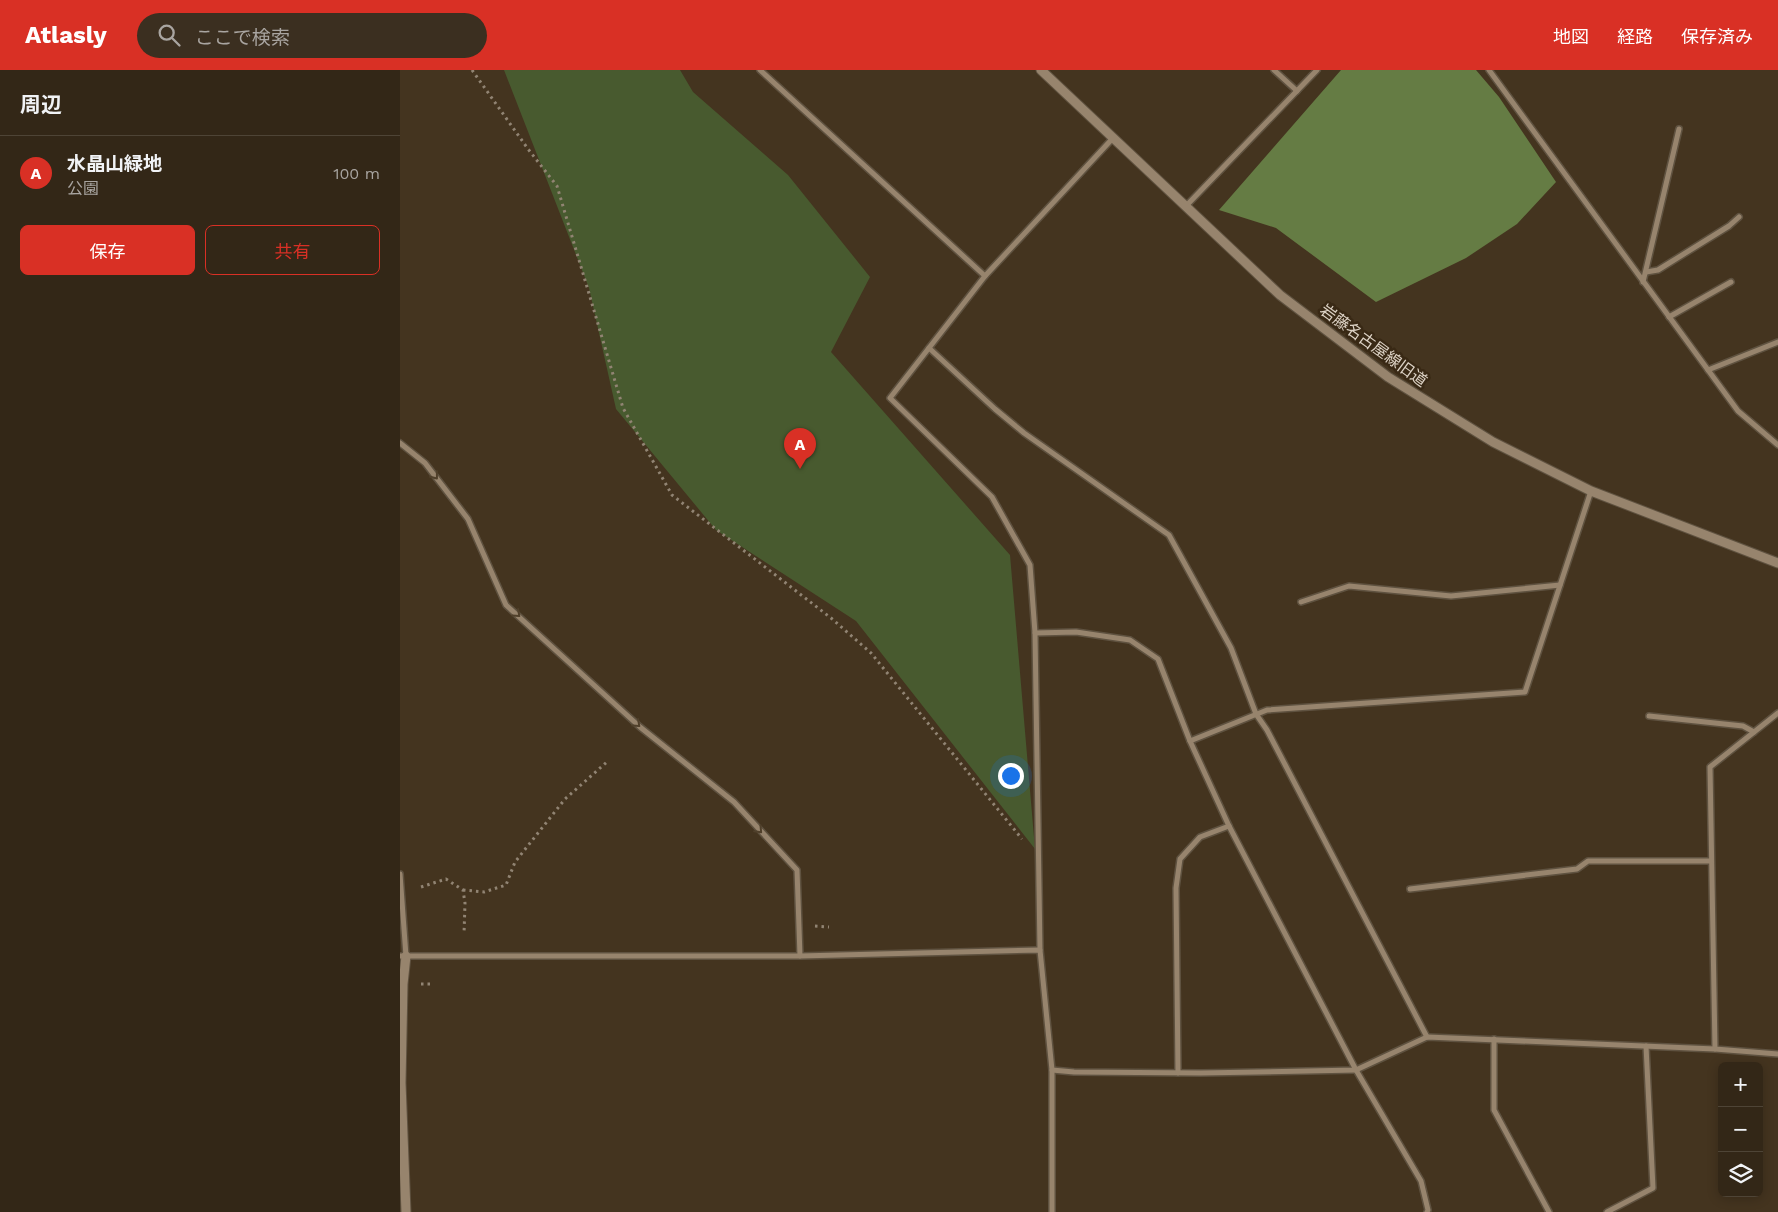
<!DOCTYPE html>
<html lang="ja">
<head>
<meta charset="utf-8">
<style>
  body { margin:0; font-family:"Work Sans","Noto Sans JP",sans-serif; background:#3b2f20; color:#f1f3f6 }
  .controls { position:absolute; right:15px; bottom:15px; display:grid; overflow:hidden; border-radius:8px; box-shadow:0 2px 12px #0003 }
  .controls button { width:45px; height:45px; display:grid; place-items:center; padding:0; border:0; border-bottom:1px solid #4e4436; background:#332717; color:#f1f3f6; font:25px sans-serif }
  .you { position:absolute; left:610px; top:705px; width:18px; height:18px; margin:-12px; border:4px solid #fff; border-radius:50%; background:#1a73e8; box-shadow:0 0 0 8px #1a73e833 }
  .badge { display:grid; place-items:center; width:32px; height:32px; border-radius:50%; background:#d93025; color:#fff; font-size:16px; font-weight:700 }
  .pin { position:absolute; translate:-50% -41px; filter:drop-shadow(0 1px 2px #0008) }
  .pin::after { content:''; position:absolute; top:26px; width:18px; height:15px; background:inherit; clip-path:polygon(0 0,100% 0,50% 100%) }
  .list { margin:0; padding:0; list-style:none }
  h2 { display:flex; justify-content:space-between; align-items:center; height:65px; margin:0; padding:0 20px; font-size:21px }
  h2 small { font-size:16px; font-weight:400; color:#a9a5a1 }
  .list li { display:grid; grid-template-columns:32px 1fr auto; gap:15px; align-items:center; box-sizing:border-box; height:75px; padding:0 20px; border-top:1px solid #4e4436 }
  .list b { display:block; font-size:19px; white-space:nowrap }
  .list p { margin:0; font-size:16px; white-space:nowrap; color:#a9a5a1 }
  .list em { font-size:16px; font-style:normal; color:#a9a5a1 }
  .actions { display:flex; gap:10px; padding:15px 20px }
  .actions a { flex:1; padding:11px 0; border:1px solid #d93025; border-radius:8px; text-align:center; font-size:18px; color:#d93025 }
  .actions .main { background:#d93025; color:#fff }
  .icon { flex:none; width:28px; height:28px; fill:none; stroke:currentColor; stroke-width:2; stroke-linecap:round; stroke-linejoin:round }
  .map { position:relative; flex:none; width:1378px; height:1142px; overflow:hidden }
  header { display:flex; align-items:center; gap:30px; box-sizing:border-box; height:70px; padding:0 25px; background:#d93025; color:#fff }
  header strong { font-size:24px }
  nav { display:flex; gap:28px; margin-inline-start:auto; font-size:18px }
  .search { width:350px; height:45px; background:#3b2f20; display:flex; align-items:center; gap:12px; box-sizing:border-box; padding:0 18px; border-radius:28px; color:#a9a5a1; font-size:19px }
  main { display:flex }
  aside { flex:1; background:#332717 }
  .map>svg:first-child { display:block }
  .green { fill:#485a2f }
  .forest { fill:#657c44 }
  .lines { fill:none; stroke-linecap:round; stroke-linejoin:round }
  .minor-casing { stroke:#5f5240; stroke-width:8 }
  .tertiary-casing { stroke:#5f5240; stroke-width:11 }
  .path { stroke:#918473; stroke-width:3; stroke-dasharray:2.5 4; stroke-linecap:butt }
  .minor { stroke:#97846d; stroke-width:5 }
  .tertiary { stroke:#97846d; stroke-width:9 }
  .oneway { stroke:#50402b }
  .labels { text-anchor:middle; stroke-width:5; stroke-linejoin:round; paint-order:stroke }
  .street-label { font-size:16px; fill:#dcd2c5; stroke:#392915 }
</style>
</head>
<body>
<header>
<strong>Atlasly</strong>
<div class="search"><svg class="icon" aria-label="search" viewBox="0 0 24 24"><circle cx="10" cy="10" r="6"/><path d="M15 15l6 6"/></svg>ここで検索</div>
<nav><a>地図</a><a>経路</a><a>保存済み</a></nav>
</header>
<main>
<aside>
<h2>周辺<small></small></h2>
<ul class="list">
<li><span class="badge">A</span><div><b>水晶山緑地</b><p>公園</p></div><em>100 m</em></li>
</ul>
<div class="actions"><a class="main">保存</a><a>共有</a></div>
</aside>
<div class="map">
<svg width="1378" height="1142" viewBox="0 0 1378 1142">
  <rect width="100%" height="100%" fill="#44341f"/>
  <path class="green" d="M104,0H280L293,22L388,105L470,207L431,282L610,485L635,779L456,551L316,460L216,339L189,218Z"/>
  <path class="forest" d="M941,0H1076L1099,27L1156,112L1117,154L1066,188L976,232L876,158L819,140Z"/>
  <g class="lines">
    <g class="minor-casing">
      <g id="minor">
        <path d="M360,0L585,206"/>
        <path d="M874,0L897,21"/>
        <path d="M1089,0L1338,341L1378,375"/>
        <path d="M786,136L917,0"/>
        <path d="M1246,202L1258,200L1329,156L1339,147"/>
        <path d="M1243,212L1279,59"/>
        <path d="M1269,247L1331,212"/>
        <path d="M529,278L595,339L624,363L769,465L831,578L856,644L867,660L1027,967"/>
        <path d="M1308,300L1378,272"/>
        <path d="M0,373L25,393L68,449L106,535L240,657L334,732L397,800L400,886"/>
        <path d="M901,532L949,516L1051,526L1160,515"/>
        <path d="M635,563L676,562L730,570L758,589L790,671L829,756L956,1000L1021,1111L1028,1140L1027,1142"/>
        <path d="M1378,643L1310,697L1315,979L1378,984"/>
        <path d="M1249,646L1343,656L1354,662"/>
        <path d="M790,671L867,640L1125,622L1191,421"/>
        <path d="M0,804L6,886"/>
        <path d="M1010,819L1177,799L1188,791H1311"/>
        <path d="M640,880L635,563L630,495L592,427L490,328L585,206L713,68"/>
        <path d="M0,886H400L640,880L652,1000V1142"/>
        <path d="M1094,969V1040L1149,1142"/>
        <path d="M652,1000L674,1002L801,1003L956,1000L1027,967L1315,979"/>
        <path d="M778,1003L776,818L780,789L800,767L829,756"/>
        <path d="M1207,1142L1253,1118L1246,976"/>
      </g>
    </g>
    <g class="tertiary-casing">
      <g id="tertiary">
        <path d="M641,0L880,225L988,307L1093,372L1191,421L1378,493"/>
        <path d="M6,886L3,914L1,1013L6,1142"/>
      </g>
    </g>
    <g class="path">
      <path d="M72,0L128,79L157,116L223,338L272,425L431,548L471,583L622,769"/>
      <path d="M21,817L46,809L63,820L65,833L64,864"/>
      <path d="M63,820L84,822L106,815L115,792L165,729L208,691"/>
      <path d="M415,856L429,857"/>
      <path d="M21,914H32"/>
    </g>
    <use href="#minor" class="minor"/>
    <use href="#tertiary" class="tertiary"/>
  </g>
  <defs><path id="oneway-chevron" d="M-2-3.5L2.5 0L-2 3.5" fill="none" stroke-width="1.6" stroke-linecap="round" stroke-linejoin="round" transform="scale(1.25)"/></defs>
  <g class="oneway">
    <use href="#oneway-chevron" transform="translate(35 406) rotate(52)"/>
    <use href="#oneway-chevron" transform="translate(117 544) rotate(42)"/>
    <use href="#oneway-chevron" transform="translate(237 654) rotate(42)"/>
    <use href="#oneway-chevron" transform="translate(359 760) rotate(47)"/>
  </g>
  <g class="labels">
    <g class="street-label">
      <text transform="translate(974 275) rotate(36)" y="6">岩藤名古屋線旧道</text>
    </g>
  </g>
</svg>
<div class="controls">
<button>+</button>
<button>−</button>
<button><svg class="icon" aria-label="layers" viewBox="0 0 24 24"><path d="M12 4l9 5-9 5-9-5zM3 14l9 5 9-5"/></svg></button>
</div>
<div class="you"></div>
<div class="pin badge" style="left:400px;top:399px">A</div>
</div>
</main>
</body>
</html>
